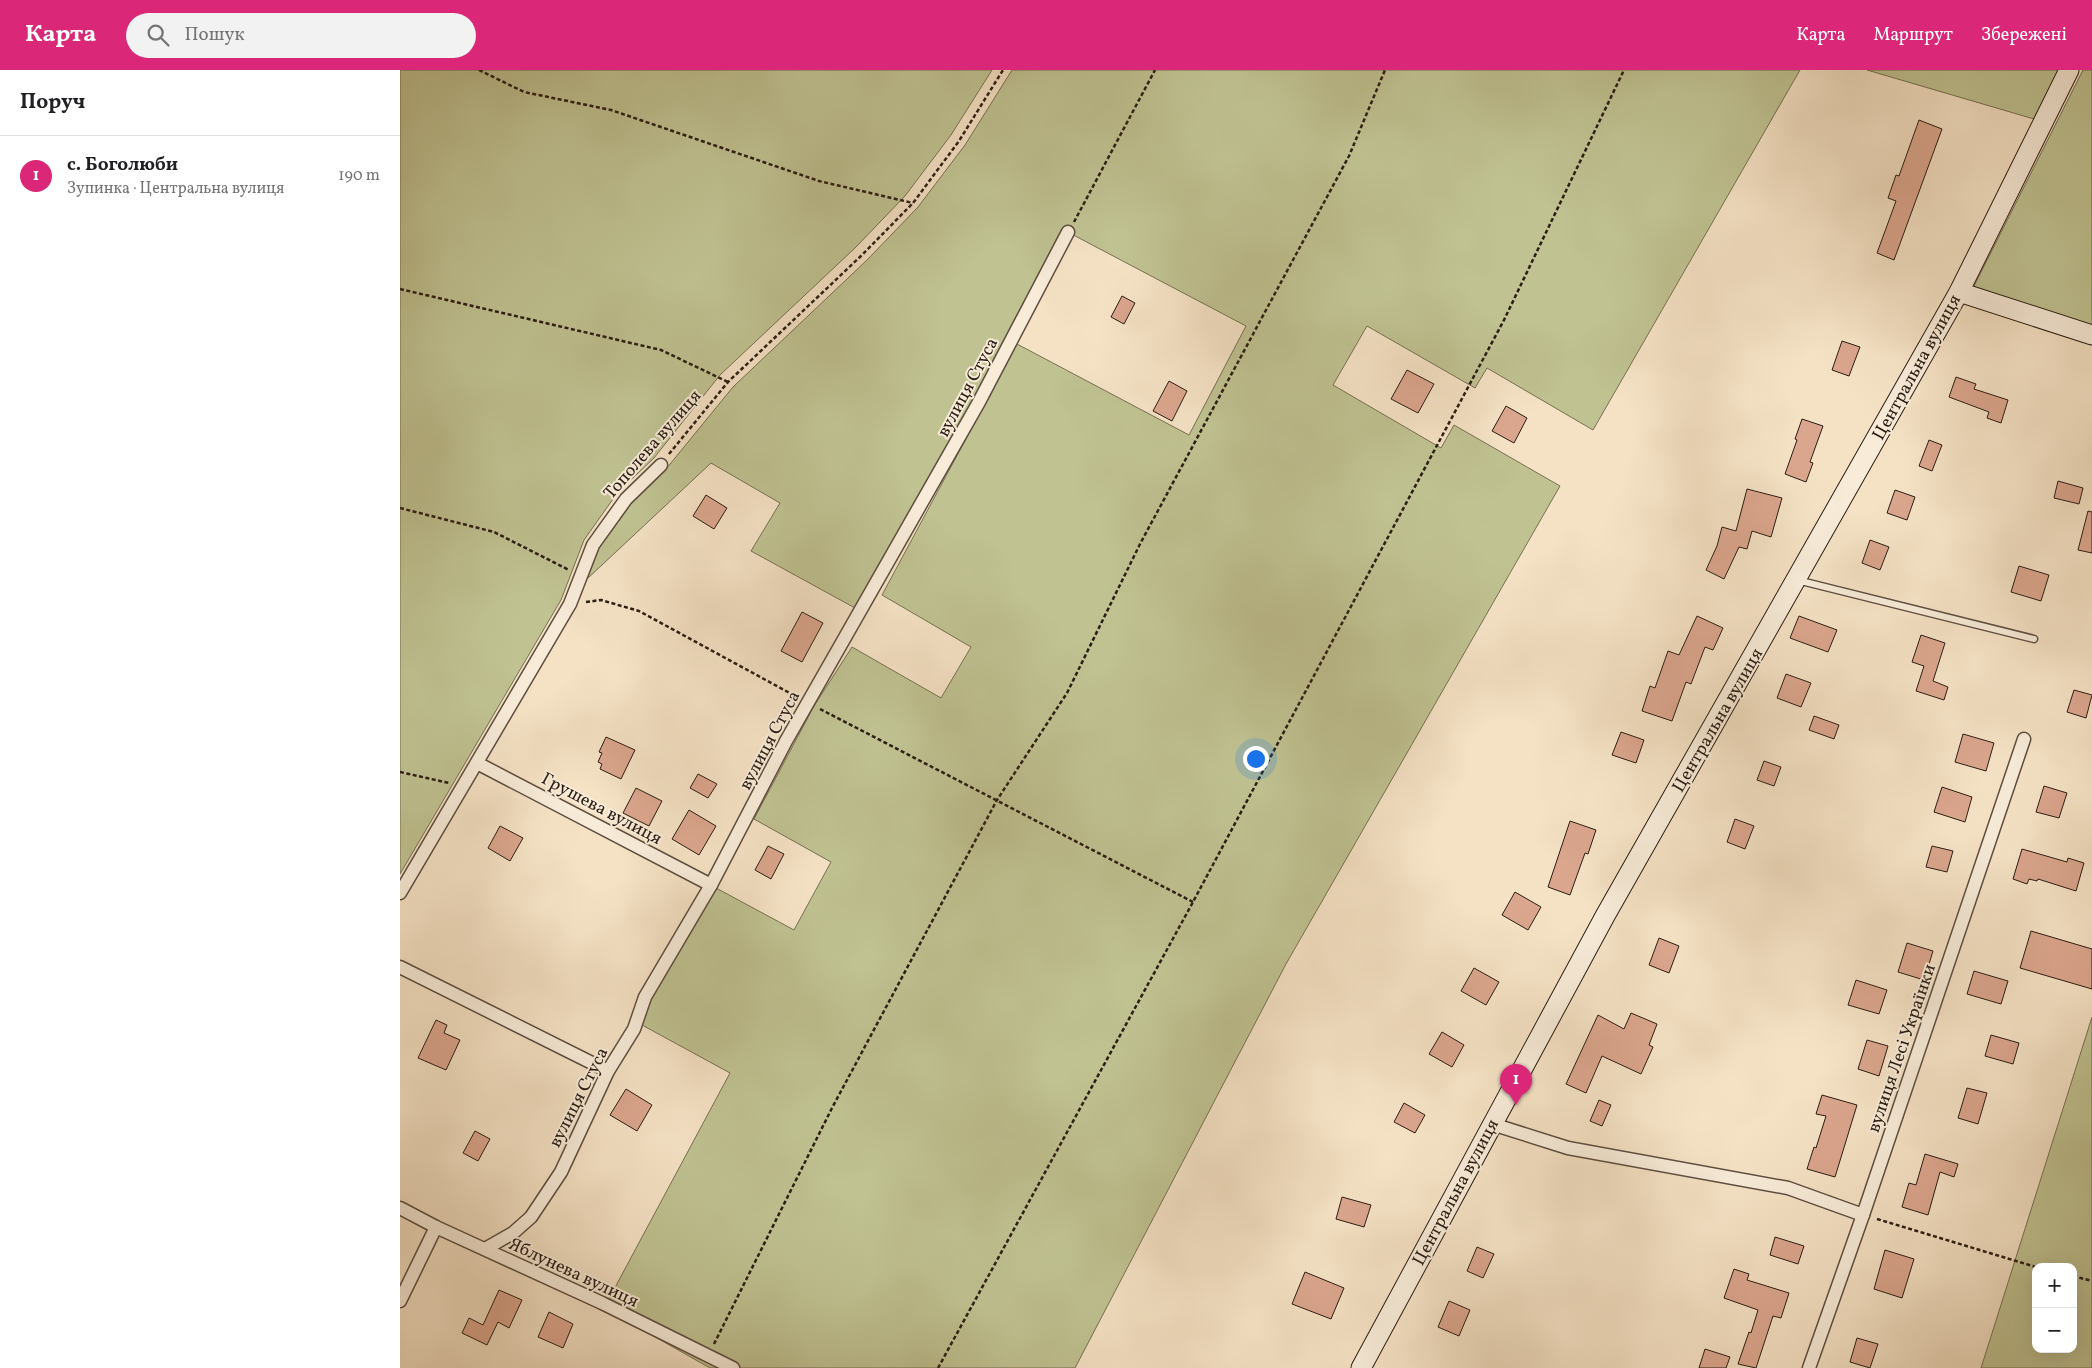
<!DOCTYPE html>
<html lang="uk">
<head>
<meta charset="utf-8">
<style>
  body { margin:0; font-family:Vollkorn,serif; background:#f2f2f2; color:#202124 }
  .controls { position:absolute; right:15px; bottom:15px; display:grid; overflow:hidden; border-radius:10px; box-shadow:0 5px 20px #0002 }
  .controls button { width:45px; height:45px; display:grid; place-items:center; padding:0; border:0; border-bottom:1px solid #e0e0e0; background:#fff; color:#202124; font:25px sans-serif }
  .you { position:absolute; left:855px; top:688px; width:18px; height:18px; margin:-12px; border:4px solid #fff; border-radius:50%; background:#1a73e8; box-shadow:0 0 0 8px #1a73e833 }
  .badge { display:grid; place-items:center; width:32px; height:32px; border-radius:50%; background:#db2777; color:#fff; font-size:16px; font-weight:700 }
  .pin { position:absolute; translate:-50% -41px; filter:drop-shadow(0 1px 2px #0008) }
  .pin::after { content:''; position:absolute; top:26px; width:18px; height:15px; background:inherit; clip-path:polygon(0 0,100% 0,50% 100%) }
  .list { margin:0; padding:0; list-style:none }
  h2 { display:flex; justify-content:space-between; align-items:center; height:65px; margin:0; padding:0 20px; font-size:21px }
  h2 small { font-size:16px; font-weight:400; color:#757577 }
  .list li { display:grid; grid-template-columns:32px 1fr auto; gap:15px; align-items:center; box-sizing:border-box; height:80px; padding:0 20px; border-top:1px solid #e0e0e0 }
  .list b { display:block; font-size:19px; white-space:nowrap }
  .list p { margin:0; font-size:16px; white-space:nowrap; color:#757577 }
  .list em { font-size:16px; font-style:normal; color:#757577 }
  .icon { flex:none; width:28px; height:28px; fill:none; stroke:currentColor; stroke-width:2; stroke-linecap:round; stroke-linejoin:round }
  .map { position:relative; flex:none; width:1692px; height:1298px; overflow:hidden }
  header { display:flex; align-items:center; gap:30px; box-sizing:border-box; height:70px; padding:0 25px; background:#db2777; color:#fff }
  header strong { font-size:24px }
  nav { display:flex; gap:28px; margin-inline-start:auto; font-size:18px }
  .search { width:350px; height:45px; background:#f2f2f2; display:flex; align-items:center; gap:12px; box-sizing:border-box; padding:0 18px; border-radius:28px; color:#757577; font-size:19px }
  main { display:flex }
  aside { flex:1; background:#fff }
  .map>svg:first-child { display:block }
  .green { fill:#c0c292; stroke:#767052; fill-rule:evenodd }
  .building { fill:#dba68e; stroke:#2b1d13 }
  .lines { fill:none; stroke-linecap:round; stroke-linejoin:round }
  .lane-casing { stroke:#5e4e40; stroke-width:9 }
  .street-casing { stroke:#5e4e40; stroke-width:15 }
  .secondary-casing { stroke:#2b1d13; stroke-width:21 }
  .path { stroke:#2b1d13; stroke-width:2.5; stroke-dasharray:4 2.5; stroke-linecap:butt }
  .lane { stroke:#f8ecd9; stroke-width:6 }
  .street { stroke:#f8ecd9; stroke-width:12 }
  .secondary { stroke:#f8ecd9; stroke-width:19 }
  .labels { text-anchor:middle; stroke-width:4; stroke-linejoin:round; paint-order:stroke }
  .street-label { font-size:18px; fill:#2b1d13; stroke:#f8ecd9 }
</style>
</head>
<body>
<header>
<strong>Карта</strong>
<div class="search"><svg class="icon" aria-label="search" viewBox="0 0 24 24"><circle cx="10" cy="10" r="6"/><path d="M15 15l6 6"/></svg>Пошук</div>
<nav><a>Карта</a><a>Маршрут</a><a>Збережені</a></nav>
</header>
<main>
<aside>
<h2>Поруч<small></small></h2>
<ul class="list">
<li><span class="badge">1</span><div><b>с. Боголюби</b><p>Зупинка · Центральна вулиця</p></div><em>190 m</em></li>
</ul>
</aside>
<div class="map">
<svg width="1692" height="1298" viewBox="0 0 1692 1298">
  <rect width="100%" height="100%" fill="#f5e2c5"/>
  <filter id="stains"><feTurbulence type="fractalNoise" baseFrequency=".004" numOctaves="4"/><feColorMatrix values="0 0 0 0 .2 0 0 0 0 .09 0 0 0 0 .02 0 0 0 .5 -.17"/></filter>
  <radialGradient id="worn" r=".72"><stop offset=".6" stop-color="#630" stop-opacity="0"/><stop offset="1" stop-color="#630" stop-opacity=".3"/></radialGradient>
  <g class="green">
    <path d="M0,0H592L551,65L505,126L455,178L320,305L254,388L218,422L184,470L161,530L0,804Z"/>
    <path d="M612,0H1400L1193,360L1087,298L1075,318L967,256L933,315L1041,378L1054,355L1160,416L886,894L675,1298H310L204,1238L330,1003L242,955L251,929L316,818L394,860L431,792L354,749L414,636L452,577L541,628L571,577L482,525L617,274L789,365L846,256L662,159L573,329L455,538L351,481L380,433L311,393L187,509L199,478L231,434L266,399L333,317L467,190L518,137L565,75Z"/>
    <path d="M1467,0H1659L1634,49Z"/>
    <path d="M1683,0H1692V255L1573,218Z"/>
    <path d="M1692,947V1298H1581ZM1636,1197H1673V1279H1636Z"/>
  </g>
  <g class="building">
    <path d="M1519,50L1542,59L1494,190L1477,183L1496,131L1488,128L1496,105L1499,106Z"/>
    <path d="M722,226L735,233L724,254L711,247Z"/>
    <path d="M1442,271L1460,277L1449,306L1432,300Z"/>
    <path d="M1007,300L1034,314L1018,343L991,329Z"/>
    <path d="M1556,307L1576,314L1574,319L1608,330L1601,353L1587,348L1589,342L1549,327Z"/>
    <path d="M769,311L787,321L772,351L753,341Z"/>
    <path d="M1106,336L1127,348L1114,373L1092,361Z"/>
    <path d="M1402,349L1423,356L1410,392L1413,393L1406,412L1385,404L1397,370L1395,369Z"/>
    <path d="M1529,370L1542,375L1532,401L1519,396Z"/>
    <path d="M1658,411L1683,418L1679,434L1654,428Z"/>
    <path d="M1347,419L1382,428L1371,467L1352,461L1347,479L1339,477L1324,509L1306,500L1317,476L1322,457L1336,461Z"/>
    <path d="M1495,420L1515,427L1507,450L1487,443Z"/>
    <path d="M306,425L327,438L314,459L293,446Z"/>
    <path d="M1688,441L1692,442V483L1678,480Z"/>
    <path d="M1470,470L1489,477L1480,500L1462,493Z"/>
    <path d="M1619,496L1649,505L1641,531L1611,522Z"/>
    <path d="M402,542L423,553L402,592L381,581Z"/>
    <path d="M1297,546L1323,558L1313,580L1305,577L1291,614L1286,612L1272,651L1242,641L1250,616L1255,618L1268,581L1279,585Z"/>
    <path d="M1399,546L1437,560L1428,582L1390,568Z"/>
    <path d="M1521,565L1545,573L1533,611L1548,617L1544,630L1516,621L1524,596L1512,592Z"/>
    <path d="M1386,604L1411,613L1401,637L1377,628Z"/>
    <path d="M1674,620L1692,625L1686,648L1667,642Z"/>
    <path d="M1414,646L1439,655L1434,669L1409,660Z"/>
    <path d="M1221,662L1244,670L1236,693L1212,685Z"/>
    <path d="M1563,664L1594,673L1586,701L1555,692Z"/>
    <path d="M206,667L235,680L221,709L200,699L202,694L198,692L202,683L199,682Z"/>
    <path d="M1364,691L1381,697L1374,716L1357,710Z"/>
    <path d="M298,704L317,714L308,728L290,718Z"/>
    <path d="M1644,716L1667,723L1659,748L1636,742Z"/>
    <path d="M1542,717L1572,727L1565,752L1534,742Z"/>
    <path d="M236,718L262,731L249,756L223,743Z"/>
    <path d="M289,740L316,756L299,785L272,769Z"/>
    <path d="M1335,749L1354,756L1345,779L1327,772Z"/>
    <path d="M1170,751L1196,760L1188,784L1185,783L1170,825L1148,817Z"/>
    <path d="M100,756L123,768L110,791L88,778Z"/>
    <path d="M368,776L384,784L371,809L355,800Z"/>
    <path d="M1532,776L1553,781L1547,802L1526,797Z"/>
    <path d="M1622,779L1667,792L1668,788L1684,793L1676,821L1638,809L1637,811L1629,809L1627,814L1613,809Z"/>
    <path d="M1115,822L1141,837L1128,860L1102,845Z"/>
    <path d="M1631,861L1692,879V919L1620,898Z"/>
    <path d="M1259,868L1279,876L1269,903L1249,895Z"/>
    <path d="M1507,873L1533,881L1524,910L1498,902Z"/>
    <path d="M1074,898L1099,912L1086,935L1061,921Z"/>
    <path d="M1574,901L1608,911L1601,934L1567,924Z"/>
    <path d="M1456,910L1487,920L1479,944L1448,935Z"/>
    <path d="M1231,943L1257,954L1249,975L1253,977L1241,1004L1202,986L1186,1023L1166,1014L1198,945L1224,959Z"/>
    <path d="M36,950L47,955L44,963L60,970L46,1000L18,988Z"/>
    <path d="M1042,962L1064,975L1052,997L1029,984Z"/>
    <path d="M1591,965L1619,973L1613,994L1585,986Z"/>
    <path d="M1467,970L1488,976L1479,1006L1458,999Z"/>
    <path d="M1567,1018L1587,1023L1578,1054L1558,1048Z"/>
    <path d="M226,1019L252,1035L237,1061L210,1045Z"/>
    <path d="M1422,1025L1457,1035L1435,1107L1407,1099L1414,1077L1416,1078L1426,1046L1416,1044Z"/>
    <path d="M1199,1030L1211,1035L1202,1056L1190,1051Z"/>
    <path d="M1004,1033L1025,1045L1015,1063L994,1052Z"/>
    <path d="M75,1061L90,1069L78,1091L63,1083Z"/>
    <path d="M1525,1084L1558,1094L1554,1107L1540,1102L1528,1145L1502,1137L1509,1113L1516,1115Z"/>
    <path d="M942,1127L971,1135L964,1157L936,1149Z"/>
    <path d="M1375,1167L1404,1176L1398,1194L1370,1185Z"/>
    <path d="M1077,1177L1094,1184L1083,1208L1067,1201Z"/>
    <path d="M1485,1180L1514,1189L1502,1228L1474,1219Z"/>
    <path d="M1334,1199L1349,1204L1347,1210L1389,1223L1381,1248L1373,1246L1356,1298L1338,1294L1349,1262L1351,1263L1358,1240L1324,1228Z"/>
    <path d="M905,1202L944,1218L931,1249L892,1234Z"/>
    <path d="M99,1220L122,1230L109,1258L98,1252L87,1275L62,1263L69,1248L83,1255Z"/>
    <path d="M1049,1231L1070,1240L1059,1266L1038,1257Z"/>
    <path d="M149,1242L173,1254L163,1278L138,1267Z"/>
    <path d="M1457,1268L1478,1274L1470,1298L1450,1292Z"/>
    <path d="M1305,1279L1330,1287L1326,1298H1299Z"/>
  </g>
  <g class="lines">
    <g class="lane-casing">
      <path id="lane" d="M1397,510L1634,569"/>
    </g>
    <g class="street-casing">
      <g id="street">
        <path d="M77,693L311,815"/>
        <path d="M0,823L170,534L193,475L226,429L261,395"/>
        <path d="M0,897L208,1001"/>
        <path d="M1092,1054L1168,1078L1388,1118L1463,1145"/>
        <path d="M0,1138L36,1157L202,1233L333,1298"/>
        <path d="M85,1179L113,1163L131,1147L161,1102L208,1001L234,959L245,927L311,815L386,671L579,332L668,162"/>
        <path d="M0,1231L36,1157"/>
        <path d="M1409,1298L1463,1145L1624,669"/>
      </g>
    </g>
    <g class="secondary-casing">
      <g id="secondary">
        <path d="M1559,222L1692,265"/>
        <path d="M961,1298L1205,846L1559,222L1669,0"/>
      </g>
    </g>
    <g class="path">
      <path d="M79,0L124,22L211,40L419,111L513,133"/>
      <path d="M674,152L755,0"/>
      <path d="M0,219L261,280L328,312"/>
      <path d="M269,384L328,312L462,185L513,133L559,71L603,0"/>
      <path d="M0,438L94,462L169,500"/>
      <path d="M186,532L201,530L239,541L397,627"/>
      <path d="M420,639L793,832"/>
      <path d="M0,702L49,713"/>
      <path d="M1477,1149L1636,1197"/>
      <path d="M1673,1206L1692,1211"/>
      <path d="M314,1274L432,1038L597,730L667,623L740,474L949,86L985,0"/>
      <path d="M538,1298L793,832L1104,250L1224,0"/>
    </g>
    <use href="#lane" class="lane"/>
    <use href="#street" class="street"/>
    <use href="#secondary" class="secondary"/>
  </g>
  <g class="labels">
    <g class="street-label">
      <text transform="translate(1516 297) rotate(-61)" y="6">Центральна вулиця</text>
      <text transform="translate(567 317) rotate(-62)" y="6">вулиця Стуса</text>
      <text transform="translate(252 374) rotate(-49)" y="6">Тополева вулиця</text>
      <text transform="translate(1317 650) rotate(-60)" y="6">Центральна вулиця</text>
      <text transform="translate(369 670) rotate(-62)" y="6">вулиця Стуса</text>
      <text transform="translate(202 738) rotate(28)" y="6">Грушева вулиця</text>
      <text transform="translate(1501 978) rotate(-71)" y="6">вулиця Лесі Українки</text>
      <text transform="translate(178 1027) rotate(-63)" y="6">вулиця Стуса</text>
      <text transform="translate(1055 1122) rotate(-62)" y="6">Центральна вулиця</text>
      <text transform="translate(174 1202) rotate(25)" y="6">Яблунева вулиця</text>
    </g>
  </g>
  <rect width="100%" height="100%" filter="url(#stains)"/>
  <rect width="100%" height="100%" fill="url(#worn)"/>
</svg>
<div class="controls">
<button>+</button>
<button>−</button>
</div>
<div class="you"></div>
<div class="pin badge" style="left:1116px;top:1035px">1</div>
</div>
</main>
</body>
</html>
